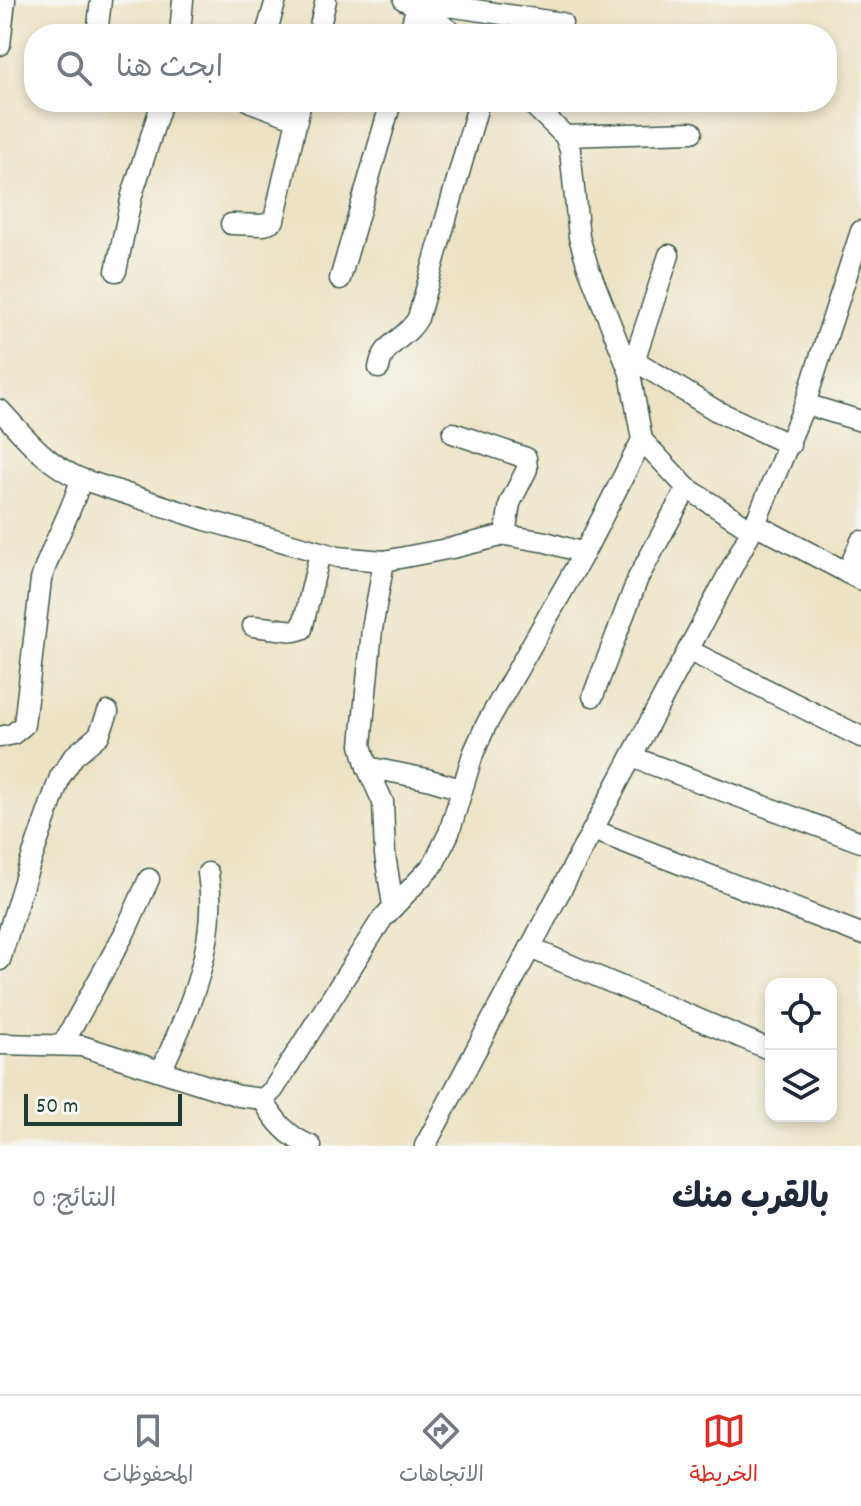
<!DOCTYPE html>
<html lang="ar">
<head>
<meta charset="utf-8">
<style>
  body { margin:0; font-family:Dekko,"Playpen Sans Arabic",sans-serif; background:#f2f2f3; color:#1f2937; direction:rtl }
  .controls { position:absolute; right:24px; bottom:24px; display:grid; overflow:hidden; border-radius:16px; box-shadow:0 4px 12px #0003 }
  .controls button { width:72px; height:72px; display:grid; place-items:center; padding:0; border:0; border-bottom:2px solid #e0e1e3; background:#fff; color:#1f2937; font:40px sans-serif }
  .scale { position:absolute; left:24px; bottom:20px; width:158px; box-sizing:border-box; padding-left:8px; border:4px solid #1f3d34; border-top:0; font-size:22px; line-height:28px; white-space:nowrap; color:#1f3d34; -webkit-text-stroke:6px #f6f6f2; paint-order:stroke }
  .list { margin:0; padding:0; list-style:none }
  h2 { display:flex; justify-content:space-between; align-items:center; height:104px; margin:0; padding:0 32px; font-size:34px }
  h2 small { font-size:26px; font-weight:400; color:#747a83 }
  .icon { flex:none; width:44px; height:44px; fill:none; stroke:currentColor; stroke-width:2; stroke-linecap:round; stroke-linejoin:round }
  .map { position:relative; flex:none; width:861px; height:1146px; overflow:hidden; direction:ltr }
  .search { position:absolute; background:#fff; box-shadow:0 4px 12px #0003; left:24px; right:24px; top:24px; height:88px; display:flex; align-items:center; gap:20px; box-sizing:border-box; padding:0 28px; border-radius:32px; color:#747a83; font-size:30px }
  .sheet { height:248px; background:#fff }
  nav { display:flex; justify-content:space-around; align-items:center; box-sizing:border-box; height:112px; border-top:2px solid #e0e1e3; background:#fff; font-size:22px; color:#747a83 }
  nav a { display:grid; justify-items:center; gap:4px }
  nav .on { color:#d93025 }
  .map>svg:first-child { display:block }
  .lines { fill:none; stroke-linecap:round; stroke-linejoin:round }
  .minor-casing { stroke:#3e564a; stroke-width:23 }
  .minor { stroke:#fff; stroke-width:20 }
</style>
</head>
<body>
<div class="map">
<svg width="861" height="1146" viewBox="0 0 861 1146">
  <rect width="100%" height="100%" fill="#f6f6f2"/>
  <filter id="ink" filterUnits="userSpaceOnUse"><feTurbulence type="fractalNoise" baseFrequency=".0125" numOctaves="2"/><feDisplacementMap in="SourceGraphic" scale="16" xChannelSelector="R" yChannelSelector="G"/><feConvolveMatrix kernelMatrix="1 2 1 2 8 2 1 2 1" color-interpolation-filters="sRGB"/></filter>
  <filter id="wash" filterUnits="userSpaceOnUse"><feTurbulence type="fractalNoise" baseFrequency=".006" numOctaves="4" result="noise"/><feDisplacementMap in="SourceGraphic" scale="32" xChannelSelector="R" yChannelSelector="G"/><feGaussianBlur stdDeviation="1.8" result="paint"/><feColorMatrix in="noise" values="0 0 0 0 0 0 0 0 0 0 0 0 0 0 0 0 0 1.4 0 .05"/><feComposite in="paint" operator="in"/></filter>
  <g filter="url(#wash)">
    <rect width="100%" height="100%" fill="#ece3c4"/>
  </g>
  <g filter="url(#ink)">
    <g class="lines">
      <g class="minor-casing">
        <g id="minor">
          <path d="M404,0L417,6L454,34"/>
          <path d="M97,34L101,0"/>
          <path d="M180,34L183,0"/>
          <path d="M266,34L276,0"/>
          <path d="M318,34L326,0"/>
          <path d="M409,34L417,6L455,7L562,23"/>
          <path d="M0,45L5,0"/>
          <path d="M251,102L297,119"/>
          <path d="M530,102L565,136L570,150L579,237L588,267L630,373L642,440L687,488L752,530"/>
          <path d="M565,136L692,132"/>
          <path d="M231,224L264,225L274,220L301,102"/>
          <path d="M116,271L132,195L162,102"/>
          <path d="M340,279L391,102"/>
          <path d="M634,360L715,410L790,445"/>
          <path d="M379,368C383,342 407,339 418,318L479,102"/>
          <path d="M630,373L669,255"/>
          <path d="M805,404L861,421"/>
          <path d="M0,410C25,437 46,464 81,479C71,515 51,545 41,580L24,725L13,734L0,737"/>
          <path d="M453,433L526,458L527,469L510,503L505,535"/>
          <path d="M81,479L206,520L338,557L384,561L452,548L505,535L546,542L584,553"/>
          <path d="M755,524L861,580"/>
          <path d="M384,561L372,629L361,745L367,767L383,802L385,855L393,905"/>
          <path d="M847,573L861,541"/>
          <path d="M253,626L295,631L302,629L320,553"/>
          <path d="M688,650L861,737"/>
          <path d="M593,696L638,578L687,488"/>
          <path d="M632,757L861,842"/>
          <path d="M367,767L427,779L461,789"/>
          <path d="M593,830L861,934"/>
          <path d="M530,948L771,1050"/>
          <path d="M0,960L25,878L60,777L74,756L99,735L108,712"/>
          <path d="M0,1044L82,1046L239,1096L263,1099L273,1090L382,919L433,865L449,833L473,754L486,725L584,553L642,440"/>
          <path d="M63,1044L124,934L149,879"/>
          <path d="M162,1069C190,1007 219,942 208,873"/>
          <path d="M263,1099C274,1121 288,1137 311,1146"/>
          <path d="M425,1146L755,524L805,404L861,231"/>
        </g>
      </g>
      <use href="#minor" class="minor"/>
    </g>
  </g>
</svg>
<div class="controls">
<button><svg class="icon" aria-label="locate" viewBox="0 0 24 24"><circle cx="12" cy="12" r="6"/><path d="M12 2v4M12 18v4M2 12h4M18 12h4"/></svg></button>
<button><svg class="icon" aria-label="layers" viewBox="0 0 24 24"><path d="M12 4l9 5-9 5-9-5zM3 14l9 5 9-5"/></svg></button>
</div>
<div class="scale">50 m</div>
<div class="search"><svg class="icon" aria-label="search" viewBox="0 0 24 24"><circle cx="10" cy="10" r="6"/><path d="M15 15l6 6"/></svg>ابحث هنا</div>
</div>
<section class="sheet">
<h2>بالقرب منك<small>النتائج: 0</small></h2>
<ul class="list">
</ul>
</section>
<nav>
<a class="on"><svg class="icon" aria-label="map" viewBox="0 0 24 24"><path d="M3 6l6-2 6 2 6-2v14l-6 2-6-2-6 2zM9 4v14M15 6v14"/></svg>الخريطة</a>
<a><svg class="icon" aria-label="directions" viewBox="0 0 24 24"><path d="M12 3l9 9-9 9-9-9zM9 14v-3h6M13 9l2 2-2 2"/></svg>الاتجاهات</a>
<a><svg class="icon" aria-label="saved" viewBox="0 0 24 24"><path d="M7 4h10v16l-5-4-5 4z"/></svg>المحفوظات</a>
</nav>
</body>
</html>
